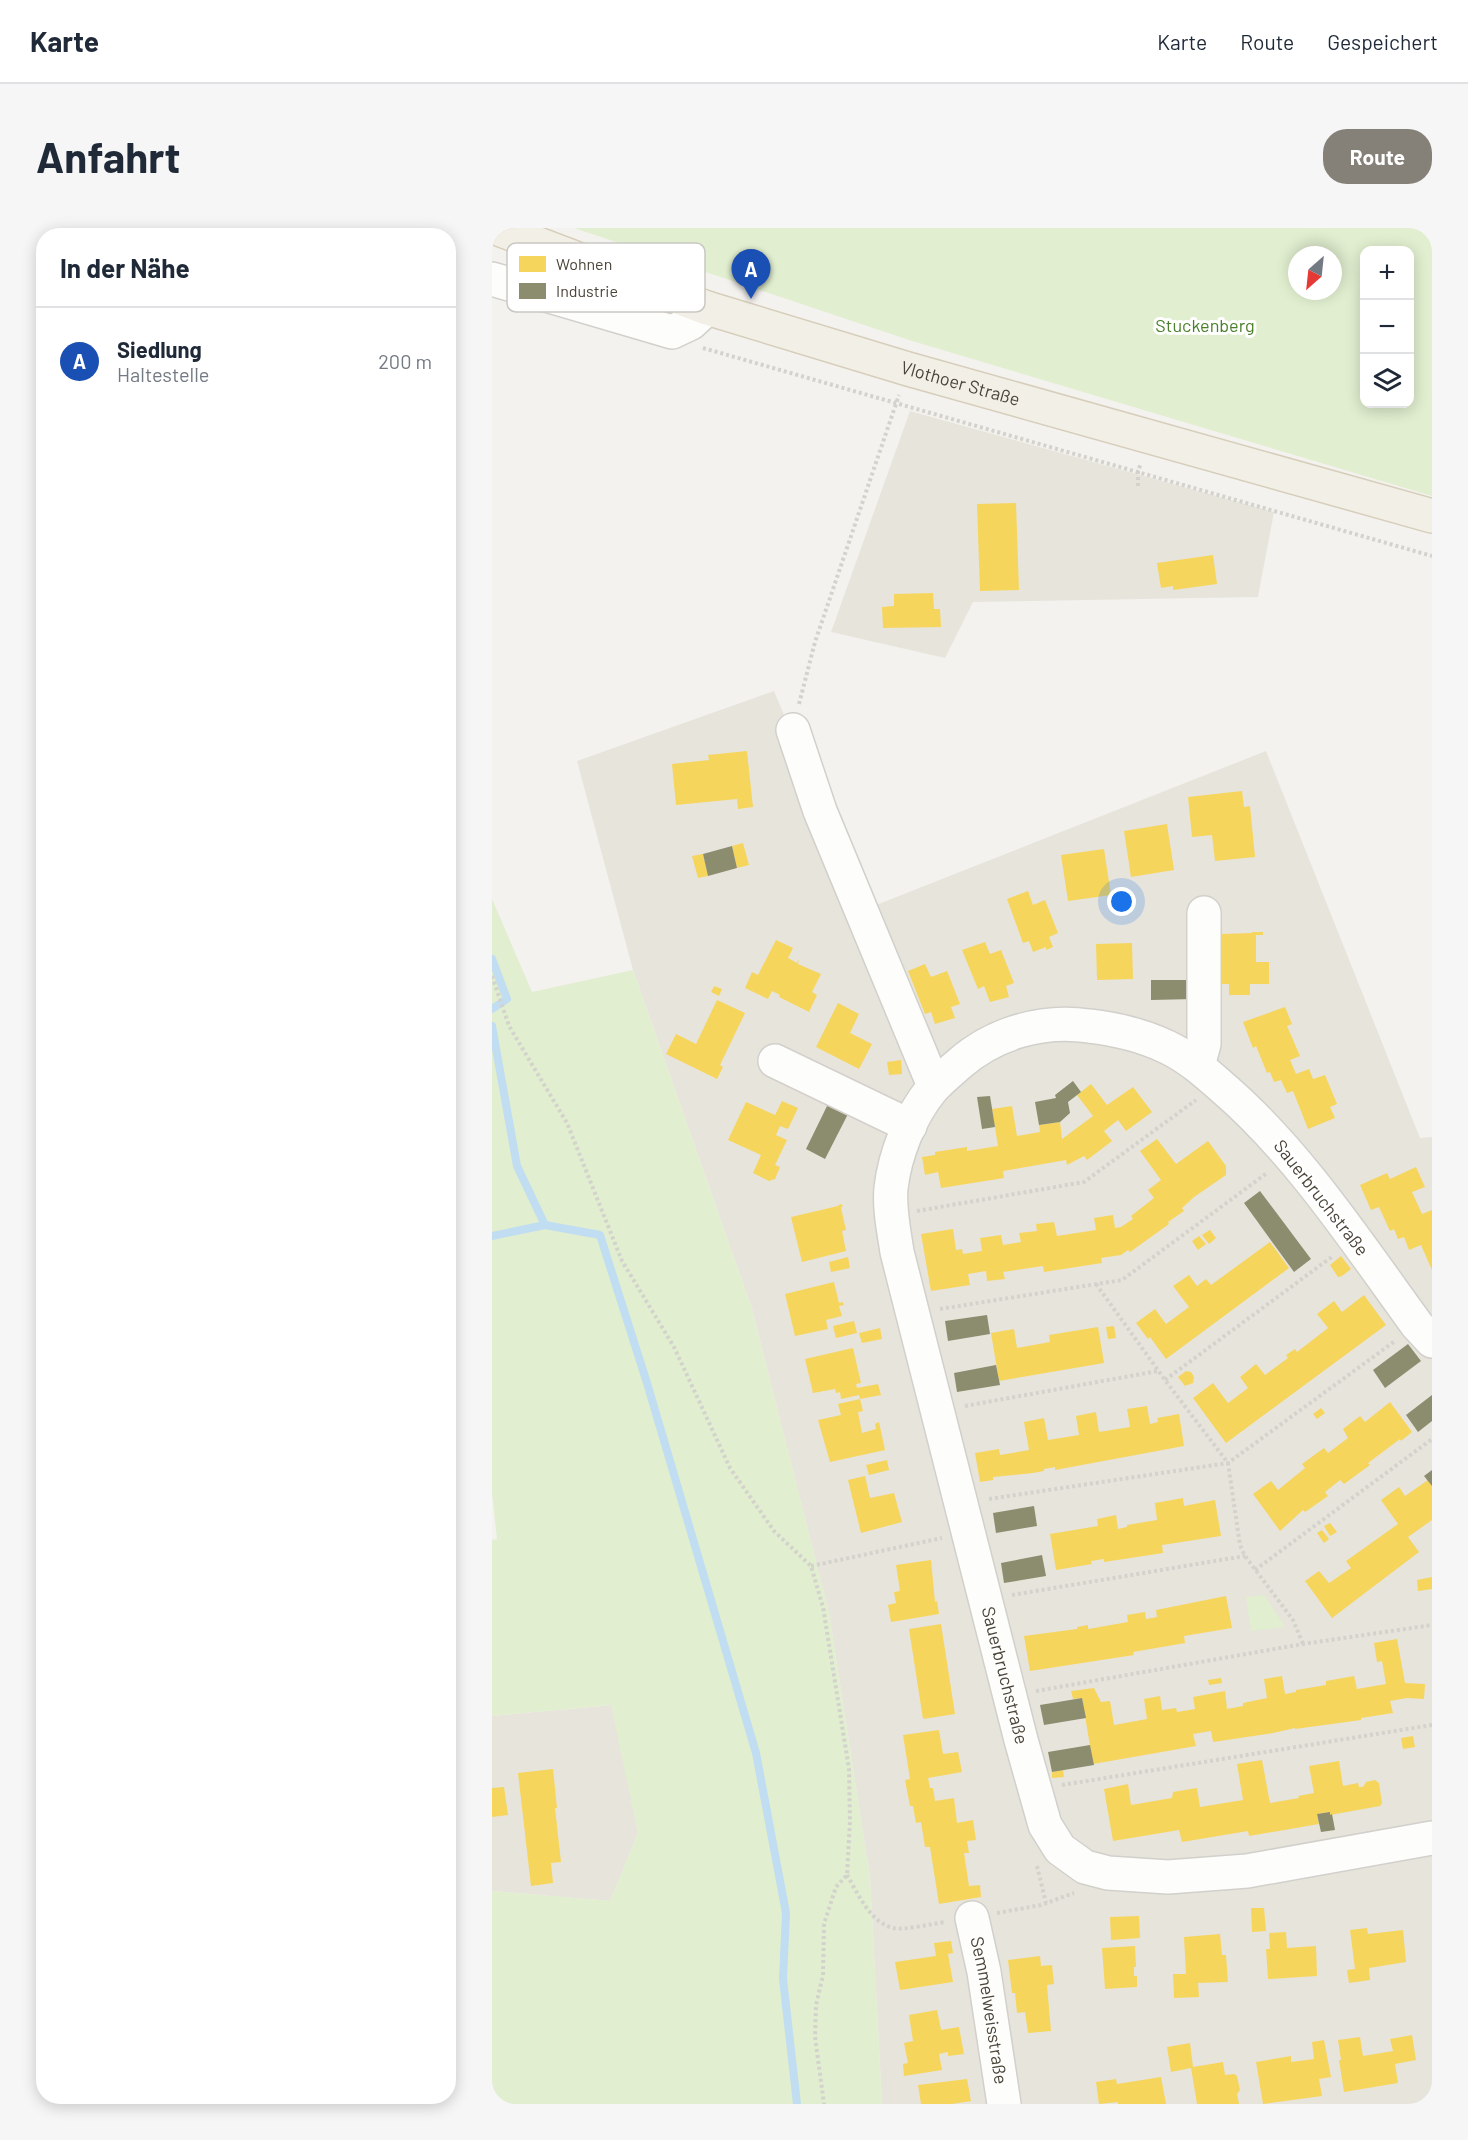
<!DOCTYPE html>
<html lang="de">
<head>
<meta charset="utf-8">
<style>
  body { margin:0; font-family:Barlow,sans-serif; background:#f6f6f7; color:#1f2937 }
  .controls { position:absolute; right:18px; top:18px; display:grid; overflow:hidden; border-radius:12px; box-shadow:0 3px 15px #0003 }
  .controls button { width:54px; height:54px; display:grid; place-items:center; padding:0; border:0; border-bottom:2px solid #e0e1e3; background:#fff; color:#1f2937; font:30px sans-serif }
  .compass { position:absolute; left:796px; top:18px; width:54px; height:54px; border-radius:50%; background:#fff; box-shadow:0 3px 15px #0003; rotate:207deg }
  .you { position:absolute; left:630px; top:674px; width:21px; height:21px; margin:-15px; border:4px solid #fff; border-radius:50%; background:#1a73e8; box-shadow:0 0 0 9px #1a73e833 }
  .badge { display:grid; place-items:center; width:39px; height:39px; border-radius:50%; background:#868178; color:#fff; font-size:20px; font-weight:700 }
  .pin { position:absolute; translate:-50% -50px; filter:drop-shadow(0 2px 3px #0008) }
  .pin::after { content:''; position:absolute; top:32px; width:21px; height:18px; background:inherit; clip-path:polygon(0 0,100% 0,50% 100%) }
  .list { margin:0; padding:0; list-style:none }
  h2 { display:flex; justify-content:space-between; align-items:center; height:78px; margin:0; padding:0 24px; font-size:26px }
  h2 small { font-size:20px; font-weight:400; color:#747a83 }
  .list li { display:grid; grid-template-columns:39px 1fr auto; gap:18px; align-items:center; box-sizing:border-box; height:108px; padding:0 24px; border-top:2px solid #e0e1e3 }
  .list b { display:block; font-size:22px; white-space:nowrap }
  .list p { margin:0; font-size:20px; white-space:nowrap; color:#747a83 }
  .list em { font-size:20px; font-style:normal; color:#747a83 }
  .icon { flex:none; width:33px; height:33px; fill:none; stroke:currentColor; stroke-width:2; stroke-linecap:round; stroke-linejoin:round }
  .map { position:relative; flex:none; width:940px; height:1876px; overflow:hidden; border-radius:24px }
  header { display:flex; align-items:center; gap:36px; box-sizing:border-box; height:84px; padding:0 30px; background:#fff; border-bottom:2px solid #e0e1e3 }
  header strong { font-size:28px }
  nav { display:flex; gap:33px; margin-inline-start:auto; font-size:21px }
  .intro { display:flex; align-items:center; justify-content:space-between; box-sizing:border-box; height:144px; padding:0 36px }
  h1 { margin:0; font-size:42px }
  .button { padding:15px 27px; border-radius:24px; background:#868178; color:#fff; font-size:21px; font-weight:700 }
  main { display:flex; gap:36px; padding:0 36px }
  aside { flex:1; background:#fff; border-radius:24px; box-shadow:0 3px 15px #0003 }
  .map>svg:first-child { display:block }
  .residential { fill:#e7e4dc }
  .green { fill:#e1eecf; fill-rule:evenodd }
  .homes { fill:#f6d55c }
  .industry { fill:#8c8c6e }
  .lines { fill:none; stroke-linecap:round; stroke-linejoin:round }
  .stream { stroke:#c0ddf1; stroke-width:8 }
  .minor-casing { stroke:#d2d0cb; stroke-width:36 }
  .major-casing { stroke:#d6cebb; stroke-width:36 }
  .path { stroke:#d3d2cc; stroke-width:4; stroke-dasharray:3 3; stroke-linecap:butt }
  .minor { stroke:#fdfdfc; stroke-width:33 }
  .major { stroke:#f2efe6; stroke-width:33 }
  .labels { text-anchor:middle; stroke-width:6; stroke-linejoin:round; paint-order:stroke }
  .park-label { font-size:18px; fill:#4a7f2a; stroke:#fff }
  .street-label { font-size:18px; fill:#4b4439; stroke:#fff }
  .key { fill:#fff; stroke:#c9c7c4; stroke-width:1.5 }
  .key-label { font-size:16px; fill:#4b4439 }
</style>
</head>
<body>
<header>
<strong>Karte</strong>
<nav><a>Karte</a><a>Route</a><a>Gespeichert</a></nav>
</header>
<div class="intro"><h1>Anfahrt</h1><a class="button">Route</a></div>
<main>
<aside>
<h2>In der Nähe<small></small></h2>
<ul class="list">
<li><span class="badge" style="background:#1a4fb4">A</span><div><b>Siedlung</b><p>Haltestelle</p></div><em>200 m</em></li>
</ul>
</aside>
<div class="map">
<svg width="940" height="1876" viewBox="0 0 940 1876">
  <rect width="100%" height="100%" fill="#f4f2ee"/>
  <g class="residential">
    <path d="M418,183L782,284L766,369L481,374L453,430L339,404Z"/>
    <path d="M282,463L374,681L774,523L928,910L940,909V1876H390L378,1650L337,1385L260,1081L141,742L85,533Z"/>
    <path d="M120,1477L146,1605L118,1673L0,1663V1488Z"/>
  </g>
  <g class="green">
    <path d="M82,0H940V268L417,112ZM918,22V176H872V22ZM805,27H841V63H805Z"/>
    <path d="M0,671L40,764L141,742L260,1081L337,1385L378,1650L390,1876H0V1663L118,1673L146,1605L119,1477L0,1488V1312L5,1311L0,1265Z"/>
    <path d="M772,1367L793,1399L759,1403L754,1369Z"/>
  </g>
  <g class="homes">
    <path d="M524,275L527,362L488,363L485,276Z"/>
    <path d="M721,327L725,356L681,362V358L669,360L665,335Z"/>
    <path d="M441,365L442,381H448L449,399L391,400L390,379L402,378V366Z"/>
    <path d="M255,523L261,579L246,581L245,571L184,577L180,536L217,532L216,527Z"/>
    <path d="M750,563L752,579L758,578L763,629L723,633L720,607L700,609L696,569Z"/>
    <path d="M675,596L682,642L639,649L632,603Z"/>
    <path d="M251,615L257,637L245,640L240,618Z"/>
    <path d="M612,621L619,667L576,673L569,627Z"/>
    <path d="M211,626L216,648L206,650L200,628Z"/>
    <path d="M536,663L541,677L553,672L566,705L557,709L561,719L554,722V719L541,724L537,713L531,715L515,671Z"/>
    <path d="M760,704H771V707H764V734H777V756H758V767H737V756H730V706L760,705Z"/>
    <path d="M284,712L301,720L296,730L305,735L307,731L306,736L329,746L320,764L325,767L317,784L287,769L288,767L280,763L276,771L253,760L260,744L266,747Z"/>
    <path d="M493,714L498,726L509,722L522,755L514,758L517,769L498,774L492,758L486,761L470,722Z"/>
    <path d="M640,715L641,751L605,752L604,716Z"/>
    <path d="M433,736L439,749L455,743L468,776L459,779L463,790L443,796L439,784L433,786L416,743Z"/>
    <path d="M222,758L230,761L227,768L219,764Z"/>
    <path d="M225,772L253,785L228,837L231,839L225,851L174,826L184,806L204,816Z"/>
    <path d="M346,775L367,786L358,805L380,816L367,841L324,819Z"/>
    <path d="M793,779L800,796L795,798L808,828L798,832L804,846L817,841L821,851L833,847L845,876L838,879L843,890L816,901L801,863L795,865L789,852L782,854L778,844L775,845L764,818L761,820L751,794Z"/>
    <path d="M409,832L410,846L397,847L395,834Z"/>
    <path d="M599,856L615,877L641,859L660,884L634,903L626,892L612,903L620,913L595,932L592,928L575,937L574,932L511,943L512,950L449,960L446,944L433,947L430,929L443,927V924L475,919V923L506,918L500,881L520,878L525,908L548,904L547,897L568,894L570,911L601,888L585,867Z"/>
    <path d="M290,873L306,880L296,901L288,898L284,907L295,912L283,937L288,939L283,951L277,953L261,945L269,927L236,912L254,874L283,887Z"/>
    <path d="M665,911L684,936L716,913L734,938V947L702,969L690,980L692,983L676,994L677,996L638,1024L636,1022L629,1027L609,1030L610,1035L552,1044L551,1038L511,1044L513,1051L495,1053L494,1043L476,1046L478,1057L439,1063L429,1006L461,1001L464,1022L470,1021L471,1026L490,1023L488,1010L509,1007L511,1017L529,1014L527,1005L545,1003L544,996L562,994L565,1008L604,1002L602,990L621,987L623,1000L629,999L641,991L639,988L662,970L656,962L669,952L648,923Z"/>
    <path d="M924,939L933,959L920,964L930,986L940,982V1042L929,1017L917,1022L912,1009L906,1011L902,1001L898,1003L887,979L879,982L868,957L895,945L898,951Z"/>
    <path d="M348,976L351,977L349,980L354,1002L350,1003L354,1023L310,1034L299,989L346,978Z"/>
    <path d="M718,1002L724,1010L717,1016L710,1007Z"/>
    <path d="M707,1008L714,1016L706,1022L700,1013Z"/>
    <path d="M778,1014L797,1040L674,1131L658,1109L656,1111L644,1095L663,1081L674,1096L697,1079L681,1058L697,1047L705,1058L714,1051L719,1057Z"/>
    <path d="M849,1028L859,1041L850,1048L846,1049L838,1037Z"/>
    <path d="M356,1029L358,1040L339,1044L337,1034Z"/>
    <path d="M342,1054L347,1075L351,1074L352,1077L347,1078L350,1088L334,1092L336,1101L303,1108L293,1066Z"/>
    <path d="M872,1067L894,1097L734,1215L701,1170L721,1155L736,1175L756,1160L748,1149L764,1136L773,1147L796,1130L794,1127L803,1121L805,1124L836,1100L825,1086L842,1073L850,1084Z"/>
    <path d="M362,1093L365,1105L344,1110L341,1098Z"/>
    <path d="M622,1098L624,1110L616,1111L614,1099Z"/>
    <path d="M606,1099L612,1135L507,1153L499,1105L522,1101L525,1120L558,1114L557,1107Z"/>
    <path d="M388,1100L390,1111L370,1115L367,1105Z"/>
    <path d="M361,1120L369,1155L364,1156L365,1160L386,1156L389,1167L368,1171L367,1167L349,1171L348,1164L344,1165L343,1161L321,1165L313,1131Z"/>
    <path d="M694,1143L699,1144L702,1149L701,1155L693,1158L686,1149Z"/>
    <path d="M368,1171L371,1183L366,1184L370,1205L384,1201L383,1196L387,1194L393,1222L338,1234L326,1192L349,1187L346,1176Z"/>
    <path d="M898,1174L920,1204L909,1213L908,1211L876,1235L878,1237L852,1256L848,1252L833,1264L836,1268L813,1284L811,1282L788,1303L761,1266L779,1253L786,1262L813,1240L810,1236L832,1220L836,1225L856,1210L851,1201L868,1188L873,1194Z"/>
    <path d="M655,1178L658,1196L666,1194L665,1190L687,1186L692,1218L563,1242V1239L552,1241V1243L541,1245L501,1249V1252L488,1254L483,1225L507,1221L508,1227L537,1222L532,1194L552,1190L556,1212L587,1207L584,1188L604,1184L607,1204L638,1199L635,1181Z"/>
    <path d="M829,1180L833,1185L825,1191L821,1186Z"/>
    <path d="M395,1232L397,1242L377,1247L374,1237Z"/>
    <path d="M373,1248L378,1270L402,1265L410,1294L369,1305L356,1252Z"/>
    <path d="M936,1252L940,1258V1292L916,1309L927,1324L840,1390L813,1353L827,1343L837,1355L859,1340L854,1333L906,1296L889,1272L907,1259L913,1268Z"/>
    <path d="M691,1270L692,1278L723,1272L729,1308L670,1317L671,1325L612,1334V1331L599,1333L600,1336L564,1342L558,1306L606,1298L605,1291L624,1287L626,1301L635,1299V1297L665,1292L663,1275Z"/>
    <path d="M838,1295L845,1304L838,1308L832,1298Z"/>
    <path d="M830,1302L837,1311L832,1315L825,1305Z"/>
    <path d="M439,1332L443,1374L445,1373L447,1386L399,1394L396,1377L404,1375L402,1364L408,1363L404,1337Z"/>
    <path d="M940,1349V1361L926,1363L925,1352Z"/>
    <path d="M734,1368L740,1400L692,1408L693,1415L641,1424L642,1427L538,1443L532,1408L585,1401V1399L596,1397V1401L636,1394L635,1387L653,1384L654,1391L665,1389L664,1382Z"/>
    <path d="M449,1396L463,1486L431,1491L417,1401Z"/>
    <path d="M905,1411L913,1455L933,1456L932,1471L915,1470L898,1473L901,1485L869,1490V1492L803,1501V1500L781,1505L721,1514L719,1503L701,1506L704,1518L601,1536L590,1470L581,1471L579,1463L602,1460L609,1474L618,1473L622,1497L655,1491L652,1471L668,1468L670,1482L684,1480L685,1484L703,1481L701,1469L733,1463L735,1481L751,1478V1475L775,1470L772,1451L790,1448L793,1466L804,1464V1462L834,1457V1453L862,1448L865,1461L894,1456L890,1433L885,1434L882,1415Z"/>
    <path d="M729,1450L730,1455L717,1457L716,1452Z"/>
    <path d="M447,1502L451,1526L466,1524L470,1544L436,1550L438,1560H441L443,1573L462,1570L465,1595L481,1592L484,1612L475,1613L477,1625H472L477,1658L488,1657L489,1669L447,1676L438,1619H433L429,1594L424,1595L421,1578H418L413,1552L418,1551L411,1507Z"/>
    <path d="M921,1508L923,1519L911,1521L909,1510Z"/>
    <path d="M770,1532L778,1575L807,1570L806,1568L822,1565L817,1538L847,1533L851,1558L866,1555L867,1559H871L874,1554L883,1552L887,1555L890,1575L888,1578L838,1587V1584L825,1586L827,1596L757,1608L756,1603L690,1614L687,1602L621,1613L612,1561L636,1556L639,1577L680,1570L681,1564L705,1560L708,1579L751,1572L745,1536Z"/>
    <path d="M61,1541L65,1580H63L69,1634L59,1635L61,1655L39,1658L26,1545Z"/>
    <path d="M571,1542L572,1549L560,1550V1544Z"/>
    <path d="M12,1559L16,1587L0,1589V1560Z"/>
    <path d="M759,1680H772L774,1703L760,1704Z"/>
    <path d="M647,1688L648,1710L619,1712L618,1689Z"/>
    <path d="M875,1700L876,1706L911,1702L914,1734L877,1740L878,1752L857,1755L855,1742L863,1741L858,1702Z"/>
    <path d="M794,1704L795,1720L824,1718L825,1748L776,1751L774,1721H778L777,1705Z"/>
    <path d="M728,1706L730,1727H734L736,1754L706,1755L707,1769L682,1770L681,1746H694L692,1709Z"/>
    <path d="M459,1713L461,1725L456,1726L461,1754L408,1762L403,1734L444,1728L442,1715Z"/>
    <path d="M643,1718L644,1739H642V1748H645V1759L613,1761L610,1720Z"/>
    <path d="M548,1728L549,1738L560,1737L562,1756L555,1757L559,1803L536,1805L533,1784L525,1785L523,1765H520L516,1732Z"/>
    <path d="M445,1782L449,1802L467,1799L472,1826L456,1828V1824L447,1826L450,1842L412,1848L411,1836L416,1835L412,1815L421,1813L417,1787Z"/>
    <path d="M920,1807L924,1832L903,1836L906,1855L852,1864L847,1832H849L846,1812L868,1809L871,1828L901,1823L898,1811Z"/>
    <path d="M832,1812L839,1849L827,1851L830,1868L771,1876L764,1834L799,1828V1834L822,1831L820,1814Z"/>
    <path d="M698,1815L701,1839L731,1834L733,1847L742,1846L745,1848L748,1862L745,1866L747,1876H705L699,1840L679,1844L675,1819Z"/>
    <path d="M669,1849L674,1876H626V1874L607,1876L604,1854L624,1851L625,1856Z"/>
    <path d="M475,1851L479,1873L460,1876H429L426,1857Z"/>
  </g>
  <g class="industry">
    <path d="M240,618L245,640L216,648L211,626Z"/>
    <path d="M659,752H702V771L659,772Z"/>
    <path d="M581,853L589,864L576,874L578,885L568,894L547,897L543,874L564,870L563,867Z"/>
    <path d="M498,868L503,899L490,901L485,869Z"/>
    <path d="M336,876L356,886L333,931L314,921Z"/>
    <path d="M768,963L819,1031L802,1044L752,975Z"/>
    <path d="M495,1087L498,1106L456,1113L453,1093Z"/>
    <path d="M916,1116L929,1133L893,1160L881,1142Z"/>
    <path d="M504,1137L508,1157L465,1164L462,1145Z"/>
    <path d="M940,1167V1193L926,1204L914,1187Z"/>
    <path d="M940,1242V1258L932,1248Z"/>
    <path d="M542,1278L545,1298L504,1305L501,1285Z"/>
    <path d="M550,1327L554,1348L512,1355L509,1335Z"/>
    <path d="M590,1470L594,1490L552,1497L548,1477Z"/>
    <path d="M598,1517L602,1537L560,1544L556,1524Z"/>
    <path d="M838,1584V1587L840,1586L843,1602L829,1604L825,1586Z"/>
  </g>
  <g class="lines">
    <g class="stream">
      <path d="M0,731L15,771L0,781"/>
      <path d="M0,798L25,938L53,997L108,1007L155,1155L264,1525L294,1685L291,1751L305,1876"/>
      <path d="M0,1008L53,997"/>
    </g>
    <g class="minor-casing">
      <g id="minor">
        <path d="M0,51L180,104L199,95L215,80"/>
        <path d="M301,502L328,583L442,858"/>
        <path d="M283,833L418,898"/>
        <path d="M706,838L712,816V685"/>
        <path id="s1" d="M940,1113L925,1097C866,1016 806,924 730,859C713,844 696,829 675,819C650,807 624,801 597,798C551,791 502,805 467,836C458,844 448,852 440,861C418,888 403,926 399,960C397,981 402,1003 405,1024L529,1512L553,1597L568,1621L593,1639L616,1645L676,1649L755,1643L940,1610"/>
        <path id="s2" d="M480,1690L492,1744L512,1876"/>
      </g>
    </g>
    <g class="major-casing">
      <g id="major">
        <path id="s3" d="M4,0L215,80L416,141L940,288"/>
      </g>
    </g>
    <g class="path">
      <path d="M211,120L940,328"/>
      <path d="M646,258V243L649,235"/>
      <path d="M307,476L323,414L407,167"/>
      <path d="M0,748L17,798L75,895L130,1033L182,1119L238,1240L282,1303L319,1338L331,1379L357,1541L358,1593L355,1647L344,1659L332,1696L331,1747L324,1777L323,1809L332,1876"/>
      <path d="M425,983L592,954L704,872"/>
      <path d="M604,1056L673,1152L736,1235L748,1317L753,1328L801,1392L811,1416"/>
      <path d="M448,1081L630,1052L775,945"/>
      <path d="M673,1152L841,1028"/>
      <path d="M473,1178L666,1143"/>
      <path d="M497,1271L736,1235L903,1113"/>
      <path d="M319,1338L450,1310"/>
      <path d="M763,1342L940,1211"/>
      <path d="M520,1367L753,1328"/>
      <path d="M544,1463L811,1416L940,1397"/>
      <path d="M570,1557L940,1497"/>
      <path d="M545,1638L554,1675"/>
      <path d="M355,1647C366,1666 379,1695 401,1700C411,1703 442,1695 454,1694"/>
      <path d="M505,1685L549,1677L582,1665"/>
    </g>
    <use href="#minor" class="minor"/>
    <use href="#major" class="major"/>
  </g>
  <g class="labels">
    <g class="park-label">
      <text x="713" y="104">Stuckenberg</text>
    </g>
    <g class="street-label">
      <text dy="6" stroke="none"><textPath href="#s3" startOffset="490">Vlothoer Straße</textPath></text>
      <text transform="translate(829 970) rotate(52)" y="6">Sauerbruchstraße</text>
      <text dy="6" stroke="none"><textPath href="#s1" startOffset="1266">Sauerbruchstraße</textPath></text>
      <text dy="6" stroke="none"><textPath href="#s2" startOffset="94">Semmelweisstraße</textPath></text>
    </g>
  </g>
  <rect x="15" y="15" width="198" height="69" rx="9" class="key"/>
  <rect x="27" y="28" width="27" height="16" fill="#f6d55c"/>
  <rect x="27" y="55" width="27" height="16" fill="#8c8c6e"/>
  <g class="key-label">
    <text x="64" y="42">Wohnen</text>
    <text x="64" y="69">Industrie</text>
  </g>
</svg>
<div class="controls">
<button>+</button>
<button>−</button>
<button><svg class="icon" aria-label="layers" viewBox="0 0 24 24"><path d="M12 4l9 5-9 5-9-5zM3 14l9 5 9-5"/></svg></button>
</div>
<svg class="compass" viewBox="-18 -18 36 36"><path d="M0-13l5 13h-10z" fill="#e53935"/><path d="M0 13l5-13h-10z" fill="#747a83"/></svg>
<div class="you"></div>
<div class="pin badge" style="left:259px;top:71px;background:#1a4fb4">A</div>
</div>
</main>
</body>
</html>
